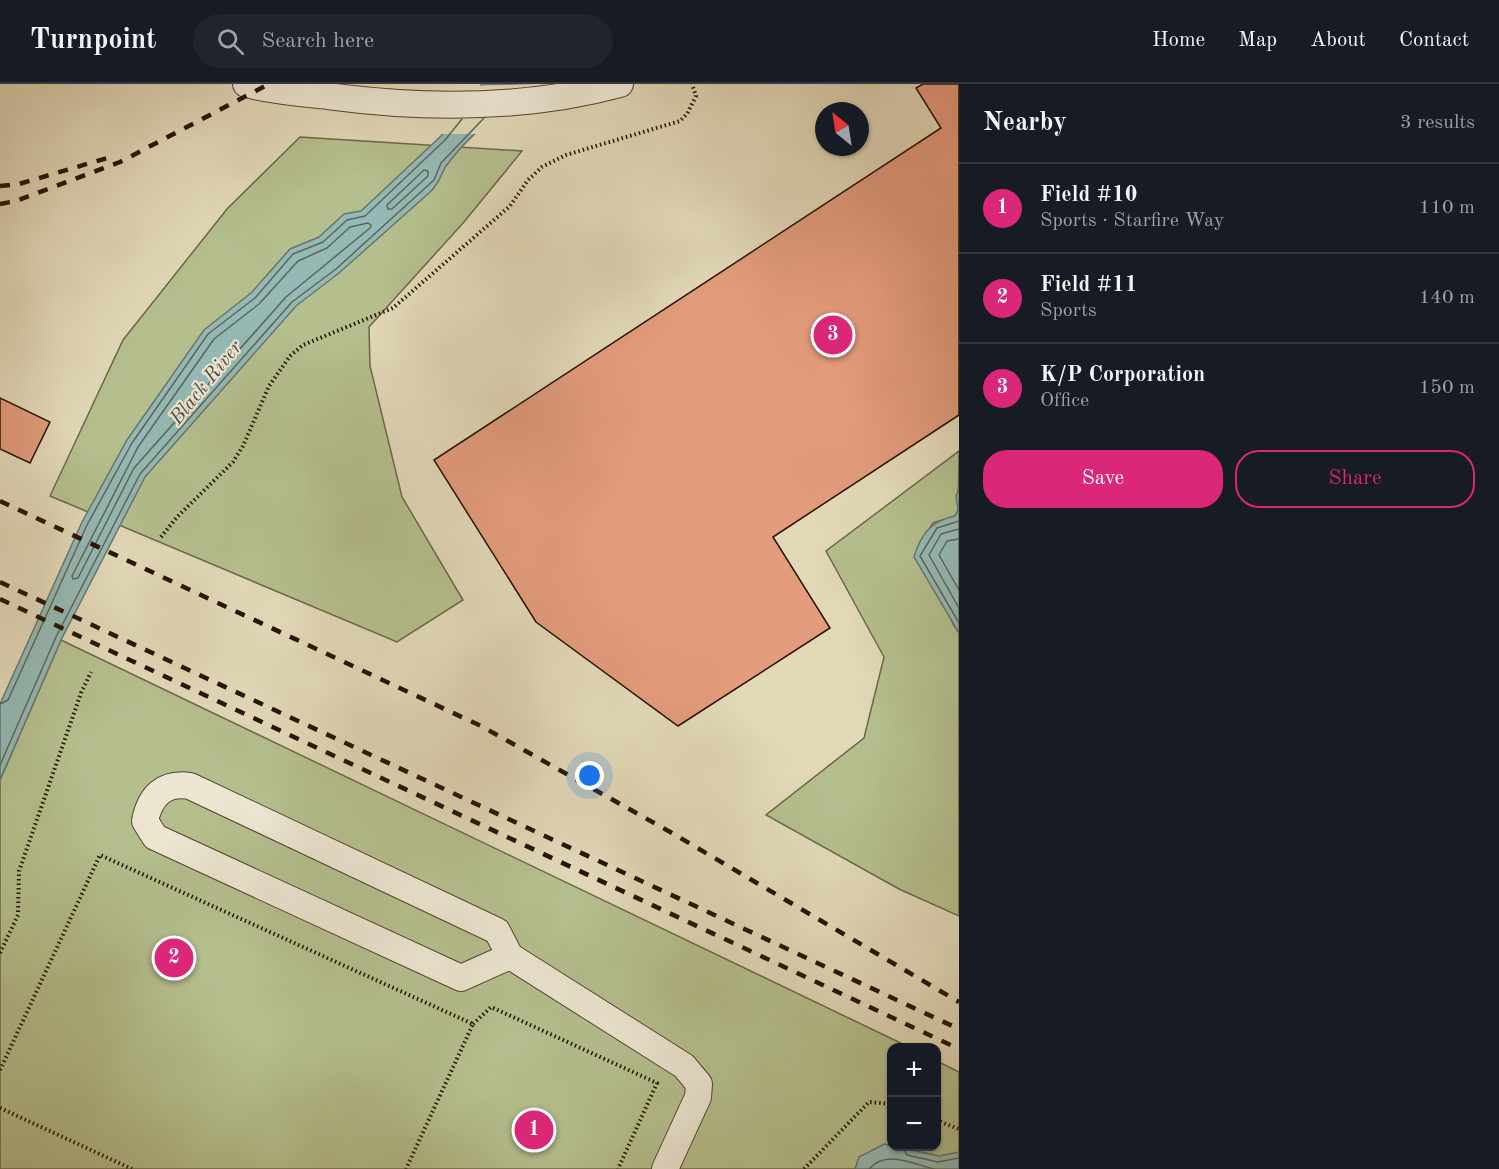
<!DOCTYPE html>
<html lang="en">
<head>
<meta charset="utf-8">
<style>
  body { margin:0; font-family:"Old Standard TT",serif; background:#20242c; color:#f1f3f6 }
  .controls { position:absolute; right:18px; bottom:18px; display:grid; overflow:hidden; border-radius:12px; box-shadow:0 2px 4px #0004 }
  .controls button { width:54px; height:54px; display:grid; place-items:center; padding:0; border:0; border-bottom:2px solid #363941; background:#171b24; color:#f1f3f6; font:30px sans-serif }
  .compass { position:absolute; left:815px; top:18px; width:54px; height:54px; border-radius:50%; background:#171b24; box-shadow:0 2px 4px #0004; rotate:330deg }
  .you { position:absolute; left:590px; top:692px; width:21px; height:21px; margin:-15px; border:4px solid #fff; border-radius:50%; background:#1a73e8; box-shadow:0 0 0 9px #1a73e833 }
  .badge { display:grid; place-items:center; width:39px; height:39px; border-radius:50%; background:#db2777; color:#fff; font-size:20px; font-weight:700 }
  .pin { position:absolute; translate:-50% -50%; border:3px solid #fff; box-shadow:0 2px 6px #0006 }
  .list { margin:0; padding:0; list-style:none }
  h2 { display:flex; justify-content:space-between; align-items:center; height:78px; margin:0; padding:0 24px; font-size:26px }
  h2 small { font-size:20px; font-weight:400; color:#9ea1a6 }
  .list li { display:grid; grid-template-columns:39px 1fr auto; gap:18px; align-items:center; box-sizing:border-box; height:90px; padding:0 24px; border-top:2px solid #363941 }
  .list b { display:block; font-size:22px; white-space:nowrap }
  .list p { margin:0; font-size:20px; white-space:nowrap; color:#9ea1a6 }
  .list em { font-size:20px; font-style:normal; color:#9ea1a6 }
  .actions { display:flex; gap:12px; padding:18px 24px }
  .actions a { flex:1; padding:14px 0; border:2px solid #db2777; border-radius:24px; text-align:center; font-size:21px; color:#db2777 }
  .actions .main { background:#db2777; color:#fff }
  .icon { flex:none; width:33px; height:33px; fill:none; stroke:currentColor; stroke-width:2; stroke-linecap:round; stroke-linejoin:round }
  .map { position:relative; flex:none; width:959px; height:1085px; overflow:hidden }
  header { display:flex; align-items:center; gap:36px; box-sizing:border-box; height:84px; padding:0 30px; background:#171b24; border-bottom:2px solid #363941 }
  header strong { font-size:28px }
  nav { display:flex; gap:33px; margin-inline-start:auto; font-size:21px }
  .search { width:420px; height:54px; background:#20242c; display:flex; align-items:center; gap:15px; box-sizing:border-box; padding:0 21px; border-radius:33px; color:#9ea1a6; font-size:22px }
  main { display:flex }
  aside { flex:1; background:#171b24 }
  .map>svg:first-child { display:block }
  .green { fill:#b5bf8e; stroke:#6c6847; stroke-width:1.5 }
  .water { fill:#95b9b5; stroke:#68766d; stroke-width:1.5 }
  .pier { fill:#e2d9b9 }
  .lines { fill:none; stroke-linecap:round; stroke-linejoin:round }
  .shore { stroke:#5c665a; stroke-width:1.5 }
  .building { fill:#e39c7c; stroke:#241200; stroke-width:1.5 }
  .minor-casing { stroke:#54442e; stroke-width:28 }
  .path { stroke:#241200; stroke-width:4; stroke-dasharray:1.5 3; stroke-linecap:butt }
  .minor { stroke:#ece6d2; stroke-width:26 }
  .rail { stroke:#241200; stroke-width:4.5; stroke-dasharray:10 10; stroke-linecap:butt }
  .labels { text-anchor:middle; stroke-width:4.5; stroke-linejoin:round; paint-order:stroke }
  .water-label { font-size:20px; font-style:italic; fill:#4c4c3f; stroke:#ece6d2 }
</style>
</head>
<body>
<header>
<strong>Turnpoint</strong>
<div class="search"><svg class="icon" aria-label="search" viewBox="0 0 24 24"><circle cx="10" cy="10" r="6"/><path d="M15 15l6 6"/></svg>Search here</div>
<nav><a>Home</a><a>Map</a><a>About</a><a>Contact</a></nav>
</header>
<main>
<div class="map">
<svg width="959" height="1085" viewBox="0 0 959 1085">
  <rect width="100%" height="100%" fill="#e2d9b9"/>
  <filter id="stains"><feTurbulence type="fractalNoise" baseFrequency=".00333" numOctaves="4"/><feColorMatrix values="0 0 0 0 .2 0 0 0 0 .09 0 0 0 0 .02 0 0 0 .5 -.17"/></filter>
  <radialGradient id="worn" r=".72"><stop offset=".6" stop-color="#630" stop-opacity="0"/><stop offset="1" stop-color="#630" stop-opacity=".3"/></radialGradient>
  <g class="green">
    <path d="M300,53L522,67L464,138L369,243L370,282L402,413L463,516L397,558L50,412L123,256L227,125Z"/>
    <path d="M959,367C959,388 958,407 958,427L955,432L933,439L924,454L953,540L959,549V832L899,805L766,731L864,654L884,573L826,467Z"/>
    <path d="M61,556L909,963L892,964V1062H936L937,977L959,988V1085H0V696Z"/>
  </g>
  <g class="water">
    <path d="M482,0H533C504,25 469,50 446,82C439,93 441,98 429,109L339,189L296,222L145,393L61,556L0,696V620L82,438L127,356L204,246L251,209L290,165L319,153L344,130L361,127L441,52Z"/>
    <path d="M959,405V549L914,473C921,450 931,437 955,432L958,426L956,412Z"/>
    <path d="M884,1060L939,1072L959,1068V1085H855L859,1073Z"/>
  </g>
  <path class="pier" d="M536,0L480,50H438L477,2Z"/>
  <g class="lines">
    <g class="shore">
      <path d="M424,86L428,87V92L392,125H388L387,121Z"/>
      <path d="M368,139L371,141L370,144L286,213L134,384L78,494L73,495L72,492L138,363L214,255L259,220L298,177L327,164L350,143Z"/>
      <path d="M959,437L937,444L920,472L959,539"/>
      <path d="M959,445L941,450L929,471L959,524"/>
      <path d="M959,455L947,457L939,471L959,506"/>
      <path d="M0,620L8,616L87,441L132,359L208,250L255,214L293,170L323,158L347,136L365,132L445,56L462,35"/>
      <path d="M0,681L56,553L140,390L292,218L336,185L434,96L441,79L484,34"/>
      <path d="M902,1062L907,1071L938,1078L959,1074"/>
      <path d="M869,1085C886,1065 913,1080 934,1085"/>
    </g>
  </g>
  <g class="building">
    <path d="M923,0H959V331L773,453L830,544L678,642L536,538L434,376L941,44L916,4Z"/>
    <path d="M0,314L50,338L30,379L0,365Z"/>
  </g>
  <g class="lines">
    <g class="minor-casing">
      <g id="minor">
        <path d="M246,0C272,7 300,9 328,12C425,25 524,26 620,0"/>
        <path d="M510,872L497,847L190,702C164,698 150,712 145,737L155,753L461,894L510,872L684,982L699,1000L698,1013L665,1085"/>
      </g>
    </g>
    <g class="path">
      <path d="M161,453L177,433L233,378L243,362L269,302L290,272L303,261L393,224L510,122L528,96L542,83L566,71L680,37L687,30L696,12L692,0"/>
      <path d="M0,869L18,831L19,787L81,609L91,588"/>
      <path d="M473,940L491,923L657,999L618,1085"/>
      <path d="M0,986L100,771L473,940L406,1085"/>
      <path d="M0,1024L132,1085"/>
      <path d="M936,1036L959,1045"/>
      <path d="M804,1085L869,1018L892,1020"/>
    </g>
    <use href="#minor" class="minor"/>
    <g class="rail">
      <path d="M0,102L19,100L114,72"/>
      <path d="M0,120L16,117L120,78L269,0"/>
      <path d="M0,417L481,642L672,749L959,918"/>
      <path d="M0,498L959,945"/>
      <path d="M0,515L959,965"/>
    </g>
  </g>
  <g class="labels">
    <g class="water-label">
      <text transform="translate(205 298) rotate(-51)" y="7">Black River</text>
    </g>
  </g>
  <rect width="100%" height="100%" filter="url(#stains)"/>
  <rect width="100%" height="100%" fill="url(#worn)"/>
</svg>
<div class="controls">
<button>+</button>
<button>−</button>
</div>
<svg class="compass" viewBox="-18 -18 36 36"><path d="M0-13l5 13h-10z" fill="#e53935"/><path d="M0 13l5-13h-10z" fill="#9ea1a6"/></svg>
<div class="you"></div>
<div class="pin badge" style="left:534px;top:1046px">1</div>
<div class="pin badge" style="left:174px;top:874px">2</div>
<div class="pin badge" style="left:833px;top:251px">3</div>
</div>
<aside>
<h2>Nearby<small>3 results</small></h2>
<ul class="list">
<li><span class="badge">1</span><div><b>Field #10</b><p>Sports · Starfire Way</p></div><em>110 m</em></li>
<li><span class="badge">2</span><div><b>Field #11</b><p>Sports</p></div><em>140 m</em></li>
<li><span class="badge">3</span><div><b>K/P Corporation</b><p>Office</p></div><em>150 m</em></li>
</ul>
<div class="actions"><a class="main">Save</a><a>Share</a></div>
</aside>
</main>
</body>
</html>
